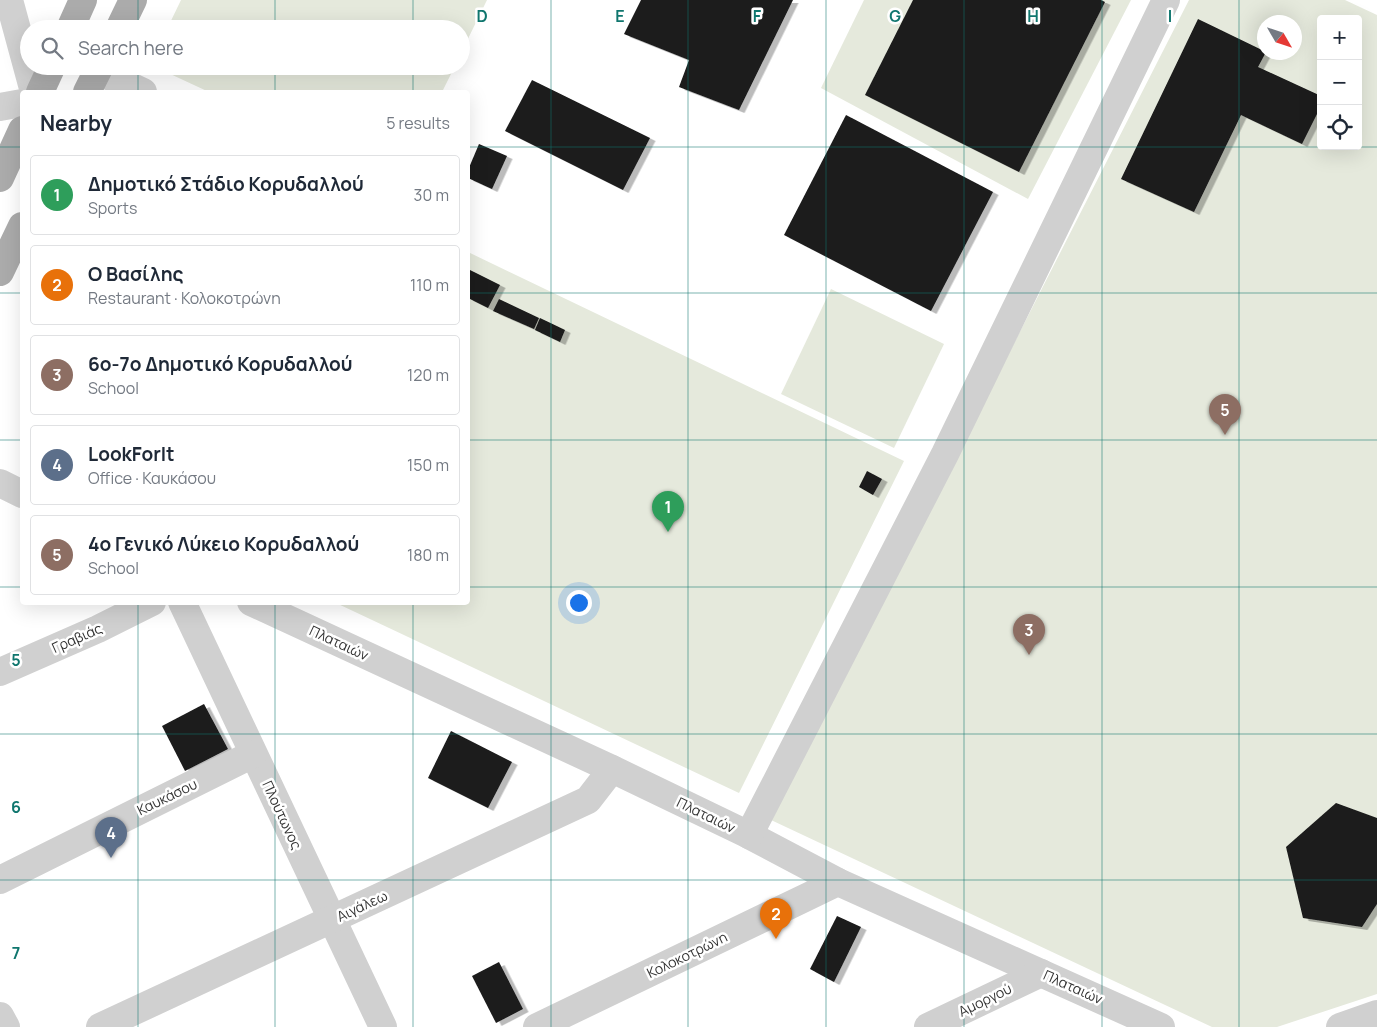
<!DOCTYPE html>
<html lang="en">
<head>
<meta charset="utf-8">
<style>
  body { margin:0; font-family:Manrope,sans-serif; background:#f6f6f7; color:#1f2937 }
  .controls { position:absolute; right:15px; top:15px; display:grid; overflow:hidden; border-radius:5px; box-shadow:0 5px 20px #0002 }
  .controls button { width:45px; height:45px; display:grid; place-items:center; padding:0; border:0; border-bottom:1px solid #e0e1e3; background:#fff; color:#1f2937; font:25px sans-serif }
  .compass { position:absolute; left:1257px; top:15px; width:45px; height:45px; border-radius:50%; background:#fff; box-shadow:0 5px 20px #0002; rotate:129deg }
  .you { position:absolute; left:578px; top:602px; width:18px; height:18px; margin:-12px; border:4px solid #fff; border-radius:50%; background:#1a73e8; box-shadow:0 0 0 8px #1a73e833 }
  .badge { display:grid; place-items:center; width:32px; height:32px; border-radius:50%; background:#1a73e8; color:#fff; font-size:16px; font-weight:700 }
  .pin { position:absolute; translate:-50% -41px; filter:drop-shadow(0 1px 2px #0008) }
  .pin::after { content:''; position:absolute; top:26px; width:18px; height:15px; background:inherit; clip-path:polygon(0 0,100% 0,50% 100%) }
  .list { margin:0; padding:0; list-style:none }
  h2 { display:flex; justify-content:space-between; align-items:center; height:65px; margin:0; padding:0 20px; font-size:21px }
  h2 small { font-size:16px; font-weight:400; color:#747a83 }
  .list li { display:grid; grid-template-columns:32px 1fr auto; gap:15px; align-items:center; box-sizing:border-box; height:80px; margin:0 10px 10px; padding:0 10px; border:1px solid #e0e1e3; border-radius:5px }
  .list b { display:block; font-size:19px; white-space:nowrap }
  .list p { margin:0; font-size:16px; white-space:nowrap; color:#747a83 }
  .list em { font-size:16px; font-style:normal; color:#747a83 }
  .icon { flex:none; width:28px; height:28px; fill:none; stroke:currentColor; stroke-width:2; stroke-linecap:round; stroke-linejoin:round }
  .map { position:relative; flex:none; width:1377px; height:1027px; overflow:hidden }
  .search { position:absolute; background:#fff; box-shadow:0 5px 20px #0002; left:20px; top:20px; width:450px; height:55px; display:flex; align-items:center; gap:12px; box-sizing:border-box; padding:0 18px; border-radius:28px; color:#747a83; font-size:19px }
  .panel { position:absolute; background:#fff; box-shadow:0 5px 20px #0002; left:20px; top:90px; width:450px; height:515px; border-radius:5px }
  .map>svg:first-child { display:block }
  .green { fill:#e5e9dc; fill-rule:evenodd }
  .building { fill:#1a1a1a; filter:url(#shadow) }
  .lines { fill:none; stroke-linecap:round; stroke-linejoin:round }
  .minor { stroke:#d0d0d0; stroke-width:28 }
  .major { stroke:#ababab; stroke-width:28 }
  .grid { fill:none; stroke:#0f766e; stroke-width:1; stroke-opacity:0.55 }
  .labels { text-anchor:middle; stroke-width:5; stroke-linejoin:round; paint-order:stroke }
  .street-label { font-size:14px; fill:#333; stroke:#fff }
  .grid-label { font-size:16px; text-anchor:middle; font-weight:bold; fill:#0f766e; stroke:#fff; stroke-width:5; stroke-linejoin:round; paint-order:stroke }
</style>
</head>
<body>
<div class="map">
<svg width="1377" height="1027" viewBox="0 0 1377 1027">
  <defs>
    <filter id="shadow"><feDropShadow dx="5.5" dy="3" stdDeviation="0" flood-color="#0004"/></filter>
  </defs>
  <rect width="100%" height="100%" fill="#fff"/>
  <g class="green">
    <path d="M181,0H487L461,53V29H167Z"/>
    <path d="M864,0H1131L1028,199L821,88Z"/>
    <path d="M1189,0H1345L1377,15V994L1277,1027H1212L771,820ZM1321,19H1358V146H1321ZM1264,22H1294V52H1264Z"/>
    <path d="M153,66H455L442,92H209Z"/>
    <path d="M468,252L904,461L739,793L336,603L468,602Z"/>
    <path d="M831,289L944,344L894,448L781,394Z"/>
  </g>
  <g class="building">
    <path d="M641,0H793L739,110L679,87L689,60L624,34Z"/>
    <path d="M913,0H1101L1105,2L1019,172L865,95Z"/>
    <path d="M1198,19L1264,51V52H1266L1258,67L1321,96V106L1302,144L1241,115L1194,212L1121,179Z"/>
    <path d="M532,80L650,138L623,190L505,131Z"/>
    <path d="M846,115L993,192L931,311L784,235Z"/>
    <path d="M479,144L507,156L492,189L468,178V170Z"/>
    <path d="M468,269L500,285L488,308L468,298Z"/>
    <path d="M499,299L539,318L534,329L493,311Z"/>
    <path d="M540,318L565,330L560,342L535,330Z"/>
    <path d="M867,471L882,479L873,495L859,487Z"/>
    <path d="M204,704L228,749L185,771L162,726Z"/>
    <path d="M451,731L512,762L488,808L428,778Z"/>
    <path d="M1336,803L1377,818V904L1362,927L1303,918L1286,847Z"/>
    <path d="M837,916L861,927L834,982L810,969Z"/>
    <path d="M499,962L523,1009L496,1023L472,976Z"/>
  </g>
  <g class="lines">
    <g class="minor">
      <path d="M9,0L34,92"/>
      <path d="M98,71L143,92"/>
      <path d="M0,107L22,103"/>
      <path d="M0,483L22,494"/>
      <path d="M182,602L383,1027"/>
      <path d="M251,602L612,769L749,835L838,882L1161,1027"/>
      <path d="M0,672L98,629L152,602"/>
      <path d="M749,835L945,454L1166,0"/>
      <path d="M0,880L253,754"/>
      <path d="M0,1016L6,1027"/>
      <path d="M100,1027L588,800L612,769"/>
      <path d="M537,1027L838,882"/>
      <path d="M928,1027L1041,973"/>
      <path d="M1340,1027L1377,1014"/>
    </g>
    <g class="major">
      <path d="M70,29L83,0"/>
      <path d="M119,29L133,0"/>
      <path d="M40,92L52,66"/>
      <path d="M87,92L100,66"/>
      <path d="M0,178L22,130"/>
      <path d="M0,272L22,226"/>
    </g>
  </g>
  <path class="grid" d="M138,0V29M275,0V29M413,0V29M551,0V1027M688,0V1027M826,0V1027M964,0V1027M1102,0V1027M1239,0V1027M138,66V92M275,66V92M413,66V92M0,147H22M468,147H1377M0,293H22M468,293H1377M0,440H22M468,440H1377M0,587H22M468,587H1377M138,602V1027M275,602V1027M413,602V1027M0,734H1377M0,880H1377"/>
  <g class="labels">
    <g class="street-label">
      <text transform="translate(77 638) rotate(-24)" y="5">Γραβιάς</text>
      <text transform="translate(339 643) rotate(25)" y="5">Πλαταιών</text>
      <text transform="translate(167 797) rotate(-26)" y="5">Καυκάσου</text>
      <text transform="translate(282 815) rotate(65)" y="5">Πλούτωνος</text>
      <text transform="translate(706 815) rotate(26)" y="5">Πλαταιών</text>
      <text transform="translate(362 906) rotate(-25)" y="5">Αιγάλεω</text>
      <text transform="translate(687 955) rotate(-26)" y="5">Κολοκοτρώνη</text>
      <text transform="translate(1073 987) rotate(24)" y="5">Πλαταιών</text>
      <text transform="translate(985 1000) rotate(-26)" y="5">Αμοργού</text>
    </g>
  </g>
  <g class="grid-label">
    <text x="482" y="22">D</text>
    <text x="620" y="22">E</text>
    <text x="757" y="22">F</text>
    <text x="895" y="22">G</text>
    <text x="1033" y="22">H</text>
    <text x="1170" y="22">I</text>
    <text x="16" y="666">5</text>
    <text x="16" y="813">6</text>
    <text x="16" y="959">7</text>
  </g>
</svg>
<div class="controls">
<button>+</button>
<button>−</button>
<button><svg class="icon" aria-label="locate" viewBox="0 0 24 24"><circle cx="12" cy="12" r="6"/><path d="M12 2v4M12 18v4M2 12h4M18 12h4"/></svg></button>
</div>
<svg class="compass" viewBox="-18 -18 36 36"><path d="M0-13l5 13h-10z" fill="#e53935"/><path d="M0 13l5-13h-10z" fill="#747a83"/></svg>
<div class="you"></div>
<div class="pin badge" style="left:668px;top:532px;background:#2e9e5b">1</div>
<div class="pin badge" style="left:776px;top:939px;background:#e8710a">2</div>
<div class="pin badge" style="left:1029px;top:655px;background:#8d6e63">3</div>
<div class="pin badge" style="left:111px;top:858px;background:#5c6f8a">4</div>
<div class="pin badge" style="left:1225px;top:435px;background:#8d6e63">5</div>
<div class="search"><svg class="icon" aria-label="search" viewBox="0 0 24 24"><circle cx="10" cy="10" r="6"/><path d="M15 15l6 6"/></svg>Search here</div>
<section class="panel">
<h2>Nearby<small>5 results</small></h2>
<ul class="list">
<li><span class="badge" style="background:#2e9e5b">1</span><div><b>Δημοτικό Στάδιο Κορυδαλλού</b><p>Sports</p></div><em>30 m</em></li>
<li><span class="badge" style="background:#e8710a">2</span><div><b>Ο Βασίλης</b><p>Restaurant · Κολοκοτρώνη</p></div><em>110 m</em></li>
<li><span class="badge" style="background:#8d6e63">3</span><div><b>6ο-7ο Δημοτικό Κορυδαλλού</b><p>School</p></div><em>120 m</em></li>
<li><span class="badge" style="background:#5c6f8a">4</span><div><b>LookForIt</b><p>Office · Καυκάσου</p></div><em>150 m</em></li>
<li><span class="badge" style="background:#8d6e63">5</span><div><b>4ο Γενικό Λύκειο Κορυδαλλού</b><p>School</p></div><em>180 m</em></li>
</ul>
</section>
</div>
</body>
</html>
